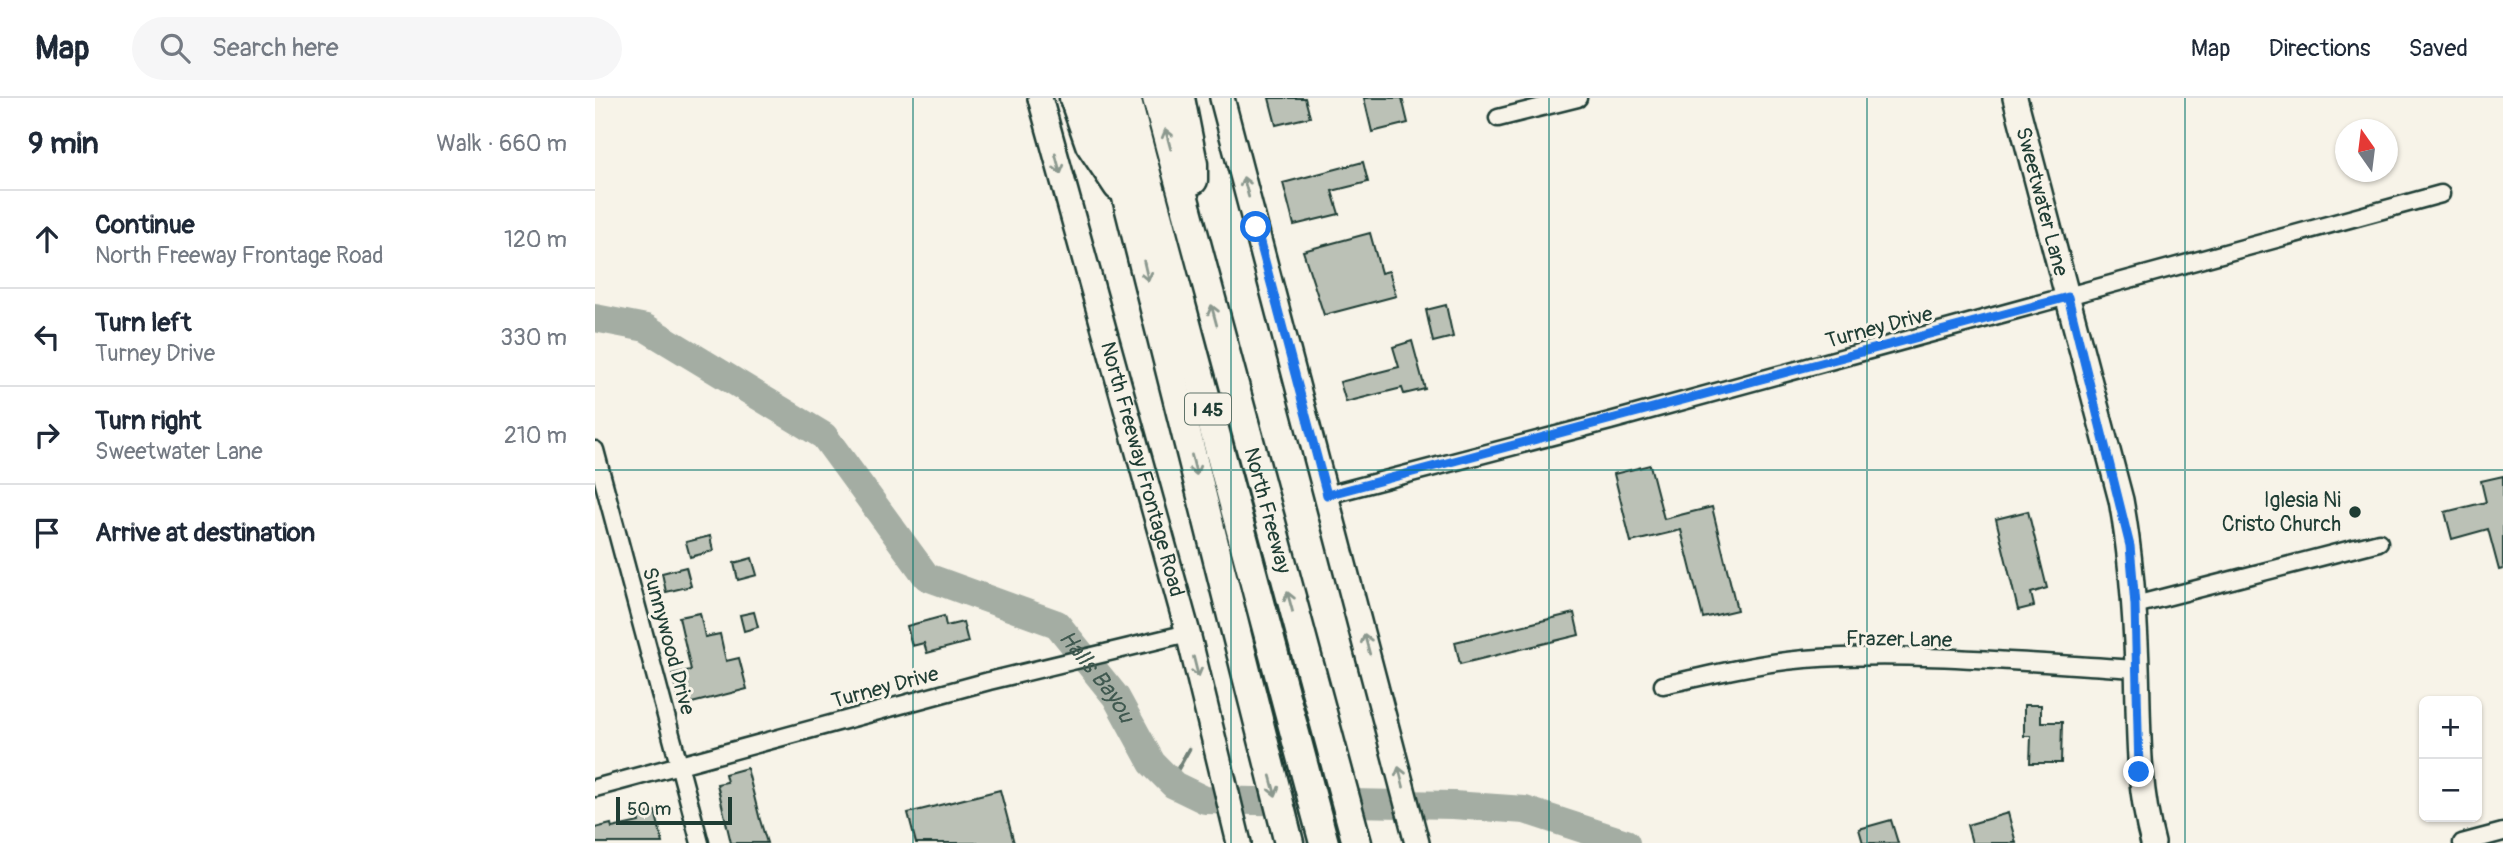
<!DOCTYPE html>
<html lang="en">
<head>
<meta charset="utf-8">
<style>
  body { margin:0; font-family:Pangolin,sans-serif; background:#f6f6f7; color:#1f2937 }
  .controls { position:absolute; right:21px; bottom:21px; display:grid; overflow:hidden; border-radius:10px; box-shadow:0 2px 5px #0004 }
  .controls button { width:63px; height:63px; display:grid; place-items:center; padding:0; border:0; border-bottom:2px solid #e0e1e3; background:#fff; color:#1f2937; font:35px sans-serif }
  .compass { position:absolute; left:1740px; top:21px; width:63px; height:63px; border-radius:50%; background:#fff; box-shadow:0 2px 5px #0004; rotate:346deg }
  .scale { position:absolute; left:21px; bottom:18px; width:116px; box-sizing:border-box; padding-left:7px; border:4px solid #1f3d34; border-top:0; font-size:19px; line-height:24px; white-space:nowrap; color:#1f3d34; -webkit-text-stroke:5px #f7f3e8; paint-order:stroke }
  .stop { position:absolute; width:21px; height:21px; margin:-16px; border:5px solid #1a73e8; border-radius:50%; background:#fff }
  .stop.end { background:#1a73e8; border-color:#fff; box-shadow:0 2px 7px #0008 }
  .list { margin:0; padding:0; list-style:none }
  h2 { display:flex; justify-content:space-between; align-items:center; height:91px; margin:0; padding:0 28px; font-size:30px }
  h2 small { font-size:23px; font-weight:400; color:#747a83 }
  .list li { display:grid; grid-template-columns:46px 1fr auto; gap:21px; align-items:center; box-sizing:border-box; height:98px; padding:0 28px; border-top:2px solid #e0e1e3 }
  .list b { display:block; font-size:26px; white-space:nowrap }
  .list p { margin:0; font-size:23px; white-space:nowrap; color:#747a83 }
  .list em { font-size:23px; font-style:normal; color:#747a83 }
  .icon { flex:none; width:38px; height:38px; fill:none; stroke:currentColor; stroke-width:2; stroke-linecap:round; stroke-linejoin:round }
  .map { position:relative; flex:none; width:1908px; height:745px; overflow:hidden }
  header { display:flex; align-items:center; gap:42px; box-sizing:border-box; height:98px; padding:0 35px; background:#fff; border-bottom:2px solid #e0e1e3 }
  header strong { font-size:33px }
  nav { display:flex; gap:38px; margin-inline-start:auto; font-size:24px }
  .search { width:490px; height:63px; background:#f6f6f7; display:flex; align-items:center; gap:18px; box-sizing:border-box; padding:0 24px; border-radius:38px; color:#747a83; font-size:26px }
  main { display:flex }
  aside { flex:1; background:#fff }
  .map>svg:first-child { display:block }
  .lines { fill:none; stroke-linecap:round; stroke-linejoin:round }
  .stream { stroke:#6f8077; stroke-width:4.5 }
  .river { stroke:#a4ada3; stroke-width:28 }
  .building { fill:#bbc1b6; stroke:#1f3d34; stroke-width:2 }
  .street-casing { stroke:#1f3d34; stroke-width:21 }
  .secondary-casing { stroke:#1f3d34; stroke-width:28 }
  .highway-casing { stroke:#1f3d34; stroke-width:33 }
  .street { stroke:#f7f3e8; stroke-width:16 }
  .secondary { stroke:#f7f3e8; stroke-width:23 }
  .highway { stroke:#f7f3e8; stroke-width:28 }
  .oneway { stroke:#8b988e }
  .route { stroke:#1a73e8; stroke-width:9 }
  .grid { fill:none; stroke:#0f766e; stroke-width:2; stroke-opacity:0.55 }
  .poi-dot { fill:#1f3d34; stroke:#f7f3e8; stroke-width:2.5 }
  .labels { text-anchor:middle; stroke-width:6; stroke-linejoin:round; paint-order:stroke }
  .shield { fill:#f7f3e8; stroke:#60746a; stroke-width:2 }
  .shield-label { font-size:19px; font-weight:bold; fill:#1f3d34 }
  .street-label { font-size:21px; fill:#1f3d34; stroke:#f7f3e8 }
  .poi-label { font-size:21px; fill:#1f3d34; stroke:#f7f3e8; text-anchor:end }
  .water-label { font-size:23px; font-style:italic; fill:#405950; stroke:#f7f3e8 }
</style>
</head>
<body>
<header>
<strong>Map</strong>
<div class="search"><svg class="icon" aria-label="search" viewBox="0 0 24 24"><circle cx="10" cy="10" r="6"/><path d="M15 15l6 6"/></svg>Search here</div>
<nav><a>Map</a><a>Directions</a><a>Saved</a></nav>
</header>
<main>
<aside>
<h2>9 min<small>Walk · 660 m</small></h2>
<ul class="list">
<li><svg class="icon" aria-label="ahead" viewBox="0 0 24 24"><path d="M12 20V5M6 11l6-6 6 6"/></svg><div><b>Continue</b><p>North Freeway Frontage Road</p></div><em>120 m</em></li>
<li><svg class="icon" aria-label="left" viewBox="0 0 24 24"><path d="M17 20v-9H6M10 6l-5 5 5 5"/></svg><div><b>Turn left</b><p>Turney Drive</p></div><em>330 m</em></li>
<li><svg class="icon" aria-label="right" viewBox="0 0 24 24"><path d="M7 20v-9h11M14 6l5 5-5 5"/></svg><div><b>Turn right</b><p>Sweetwater Lane</p></div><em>210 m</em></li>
<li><svg class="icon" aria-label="arrive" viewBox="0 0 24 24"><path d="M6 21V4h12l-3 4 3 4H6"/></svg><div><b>Arrive at destination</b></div></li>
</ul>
</aside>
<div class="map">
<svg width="1908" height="745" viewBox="0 0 1908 745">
  <rect width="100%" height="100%" fill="#f7f3e8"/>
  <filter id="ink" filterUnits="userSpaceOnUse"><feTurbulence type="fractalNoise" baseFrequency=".0143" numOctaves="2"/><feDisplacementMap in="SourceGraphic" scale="14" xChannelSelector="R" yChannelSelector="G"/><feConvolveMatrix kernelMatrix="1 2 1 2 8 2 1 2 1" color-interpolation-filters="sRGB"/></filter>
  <g filter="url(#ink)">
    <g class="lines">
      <path class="stream" d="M576,683L594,651"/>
      <path class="river" id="s1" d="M0,220L51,230L229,338L332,479L462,526L521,599L557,665L579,687L610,702L858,707L930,712L1031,745"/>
    </g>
    <g class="building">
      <path d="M674,0H710L715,19L681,27Z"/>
      <path d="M769,0H807L813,25L777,34Z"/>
      <path d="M768,64L773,84L737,93L744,116L699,127L688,85Z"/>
      <path d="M775,135L786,175L794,173L801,198L729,217L708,153Z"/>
      <path d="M851,207L858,239L838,244L831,212Z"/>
      <path d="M817,243L830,291L809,296L807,290L751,304L745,284L804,269L798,249Z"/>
      <path d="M1055,367L1069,421L1117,409L1142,512L1108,520L1086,432L1036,444L1019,376Z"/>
      <path d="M1908,378V471L1904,472L1893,431L1857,441L1850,414L1891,404L1886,383Z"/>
      <path d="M1433,413L1452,490L1436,495L1439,508L1423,512L1401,421Z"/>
      <path d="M115,438L118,453L95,459L91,444Z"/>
      <path d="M157,460L162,477L143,482L139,465Z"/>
      <path d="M91,469L96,488L71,494L67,475Z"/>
      <path d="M159,514L163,529L149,533L145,517Z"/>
      <path d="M105,515L110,539L125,536L131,563L144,560L152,591L85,608L77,576L96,572L84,519Z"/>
      <path d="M979,515L984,537L865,566L860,544Z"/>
      <path d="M349,518L351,528L368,524L373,544L332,555L329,545L317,548L312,528Z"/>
      <path d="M1429,607H1446V624H1467L1466,665H1435L1436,638H1429Z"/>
      <path d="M152,670L165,722L172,745H136L122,686L132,684L130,676Z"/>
      <path d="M405,692L419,745H321L313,715Z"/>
      <path d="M60,713L68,745H0V730L16,726L17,730L44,724L43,718Z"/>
      <path d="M1413,715L1421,745H1377L1372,727Z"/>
      <path d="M1296,722L1303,745H1268L1264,731Z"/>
    </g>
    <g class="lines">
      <g class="street-casing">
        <g id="street">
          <path d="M903,20L983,0"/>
          <path d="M0,352L105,745"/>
          <path d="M732,397L1015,323L1846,96"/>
          <path d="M1540,507L1784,444"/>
          <path d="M1068,587C1115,577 1162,565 1210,561C1317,553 1435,565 1542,571"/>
          <path d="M0,690L394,583L593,535"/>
          <path d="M1867,745L1908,734"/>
        </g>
      </g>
      <g class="secondary-casing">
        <g id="secondary">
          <path id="s2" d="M445,0L593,535L644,745"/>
          <path d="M627,0L822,745"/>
          <path id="s3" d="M1420,0L1526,402C1536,457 1540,512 1542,568C1544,628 1542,686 1558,745"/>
        </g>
      </g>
      <g class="highway-casing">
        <g id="highway">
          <path d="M479,0L495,46L523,88"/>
          <path d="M507,0L694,745"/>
          <path d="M531,0L729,745"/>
          <path id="s4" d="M562,0L762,745"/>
          <path d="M585,0L598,66V82"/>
        </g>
      </g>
      <use href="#street" class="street"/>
      <use href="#secondary" class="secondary"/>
      <use href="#highway" class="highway"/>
    </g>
    <defs><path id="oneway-shaft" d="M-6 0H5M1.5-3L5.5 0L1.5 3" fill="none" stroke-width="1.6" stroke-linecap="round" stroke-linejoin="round" transform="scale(1.75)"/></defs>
    <g class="oneway">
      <use href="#oneway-shaft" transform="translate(573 41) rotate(-105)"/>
      <use href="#oneway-shaft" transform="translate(463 66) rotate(75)"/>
      <use href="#oneway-shaft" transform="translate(651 89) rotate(-105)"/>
      <use href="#oneway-shaft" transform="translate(551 173) rotate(77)"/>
      <use href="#oneway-shaft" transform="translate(619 217) rotate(-105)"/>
      <use href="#oneway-shaft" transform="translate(599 367) rotate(76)"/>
      <use href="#oneway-shaft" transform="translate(695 504) rotate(-105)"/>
      <use href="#oneway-shaft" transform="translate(772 546) rotate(-105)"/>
      <use href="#oneway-shaft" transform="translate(601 569) rotate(76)"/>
      <use href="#oneway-shaft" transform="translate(806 679) rotate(-104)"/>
      <use href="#oneway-shaft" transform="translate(678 688) rotate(75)"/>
    </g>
  </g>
  <g class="lines" filter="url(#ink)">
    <path class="route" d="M661,129L732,397L1473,199L1535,448L1540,507L1544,674"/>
  </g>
  <path class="grid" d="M318,0V745M636,0V745M954,0V745M1272,0V745M1590,0V745M0,372H1908"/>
  <circle class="poi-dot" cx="1760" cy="414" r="7"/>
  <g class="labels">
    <rect class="shield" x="590" y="295.5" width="46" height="31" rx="5"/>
    <g class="shield-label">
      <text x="613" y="318">I 45</text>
    </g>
    <g class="street-label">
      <text dy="7" stroke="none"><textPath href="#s3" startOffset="107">Sweetwater Lane</textPath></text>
      <text transform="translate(1284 229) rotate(-15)" y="7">Turney Drive</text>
      <text dy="7" stroke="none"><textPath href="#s2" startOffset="385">North Freeway Frontage Road</textPath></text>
      <text dy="7" stroke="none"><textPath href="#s4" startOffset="427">North Freeway</textPath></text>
      <text transform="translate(1304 541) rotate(1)" y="7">Frazer Lane</text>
      <text transform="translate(74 543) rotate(75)" y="7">Sunnywood Drive</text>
      <text transform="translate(290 589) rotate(-15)" y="7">Turney Drive</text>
    </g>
    <g class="poi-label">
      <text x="1746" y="409">Iglesia Ni<tspan x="1746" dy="24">Cristo Church</tspan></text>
    </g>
    <g class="water-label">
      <text dy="8" stroke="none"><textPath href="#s1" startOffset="639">Halls Bayou</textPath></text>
    </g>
  </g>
</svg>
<div class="controls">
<button>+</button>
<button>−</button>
</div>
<svg class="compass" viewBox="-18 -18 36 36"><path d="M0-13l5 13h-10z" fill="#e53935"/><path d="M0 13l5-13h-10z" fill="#747a83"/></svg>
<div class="scale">50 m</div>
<div class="stop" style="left:661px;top:129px"></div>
<div class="stop end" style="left:1544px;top:674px"></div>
</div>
</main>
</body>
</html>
